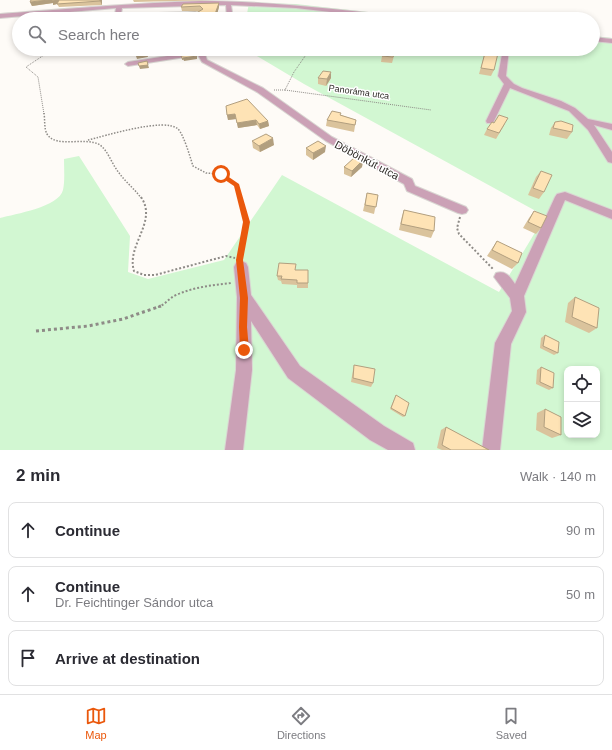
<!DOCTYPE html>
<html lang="en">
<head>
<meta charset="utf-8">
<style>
  body { margin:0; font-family:Helvetica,sans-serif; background:#f2f2f3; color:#2b2b33 }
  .controls { position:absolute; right:12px; bottom:12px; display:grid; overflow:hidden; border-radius:8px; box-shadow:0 2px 6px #0003 }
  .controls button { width:36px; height:36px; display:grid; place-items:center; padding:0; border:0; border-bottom:1px solid #e1e1e2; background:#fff; color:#2b2b33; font:20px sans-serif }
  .stop { position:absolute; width:12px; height:12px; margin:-9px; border:3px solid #ea580c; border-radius:50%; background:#fff }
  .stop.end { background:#ea580c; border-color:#fff; box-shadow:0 1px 4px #0008 }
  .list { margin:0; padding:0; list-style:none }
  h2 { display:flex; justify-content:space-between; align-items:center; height:52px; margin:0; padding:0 16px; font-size:17px }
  h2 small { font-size:13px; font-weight:400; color:#7c7c81 }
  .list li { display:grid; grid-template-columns:26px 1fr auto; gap:12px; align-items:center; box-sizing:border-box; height:56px; margin:0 8px 8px; padding:0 8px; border:1px solid #e1e1e2; border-radius:8px }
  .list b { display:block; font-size:15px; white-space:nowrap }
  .list p { margin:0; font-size:13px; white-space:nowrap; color:#7c7c81 }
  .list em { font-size:13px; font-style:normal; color:#7c7c81 }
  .icon { flex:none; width:22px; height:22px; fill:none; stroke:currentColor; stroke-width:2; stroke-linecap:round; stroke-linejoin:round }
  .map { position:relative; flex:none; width:612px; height:450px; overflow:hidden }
  .search { position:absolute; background:#fff; box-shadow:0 2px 6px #0003; left:12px; right:12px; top:12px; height:44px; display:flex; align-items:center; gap:10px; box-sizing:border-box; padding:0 14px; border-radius:22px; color:#7c7c81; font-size:15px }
  .sheet { height:244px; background:#fff }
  nav { display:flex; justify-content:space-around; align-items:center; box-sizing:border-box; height:56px; border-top:1px solid #e1e1e2; background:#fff; font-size:11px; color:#7c7c81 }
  nav a { display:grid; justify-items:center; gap:2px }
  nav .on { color:#ea580c }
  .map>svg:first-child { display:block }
  .green { fill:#d2f7d2; fill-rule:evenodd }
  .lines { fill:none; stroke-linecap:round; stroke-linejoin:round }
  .minor-casing { stroke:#d9d6d2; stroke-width:2 }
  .path-far3 { stroke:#8e8b87; stroke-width:1; stroke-dasharray:1 1; stroke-linecap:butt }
  .path-far2 { stroke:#8e8b87; stroke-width:1.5; stroke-dasharray:1.5 1.5; stroke-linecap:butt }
  .path-far1 { stroke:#8e8b87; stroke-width:2; stroke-dasharray:2 2; stroke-linecap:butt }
  .path { stroke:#8e8b87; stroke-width:3; stroke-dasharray:3 3; stroke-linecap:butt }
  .minor { fill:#cba1b6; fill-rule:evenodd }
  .wall { fill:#dac39c }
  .shaded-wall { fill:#b29f7f }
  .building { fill:#fee3b5; stroke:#b29f7f }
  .route { fill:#ea580c }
  .labels { text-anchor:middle; stroke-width:3; stroke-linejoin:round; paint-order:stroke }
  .far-street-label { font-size:9px; fill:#302d29; stroke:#fff }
  .street-label { font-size:11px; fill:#302d29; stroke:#fff }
</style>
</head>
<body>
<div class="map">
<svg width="612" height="450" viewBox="0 0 612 450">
  <rect width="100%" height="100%" fill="#fefbf7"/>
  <g class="green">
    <path d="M249,3L296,4L429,19H246Z"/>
    <path d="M593,36L612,38V450H0V218C15,214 59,207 63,190C65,181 64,169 64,159L79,156L130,236L128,272L148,279L224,260L282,175L499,292L545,216L304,84L245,49H593ZM567,369H597V435H567Z"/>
  </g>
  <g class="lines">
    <g class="minor-casing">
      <g id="minor">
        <path d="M200,1C270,1 338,10 407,17L410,19H391L296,8L231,5L233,19H227L226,5L122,8L121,14L195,12L196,13L193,15L121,19L115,15L116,8L0,18V14C67,9 133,3 200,1Z"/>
        <path d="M593,37L612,39V43L593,41Z"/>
        <path d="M204,49H212L205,54L207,60L263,88L332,137L412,179L415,186L466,207L468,210L466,213L462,214L458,213L407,191L404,184L326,141L257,92L202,62L198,55L128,66L125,64L128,62L200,51Z"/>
        <path d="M503,49H509L506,76L514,84L522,88L561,101L575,108L588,119L612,124V130L594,125L612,152V163L608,162L588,130L569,111L510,88L494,121L493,123H487L486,121L504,84L498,76Z"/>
        <path d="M565,192L612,210V219L565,200L524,296L526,312L511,344L500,450H482L495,343L512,311L510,298L494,277L496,273C506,270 510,277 515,284L555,197L557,194Z"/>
        <path d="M241,261L246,263L248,267L251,295L300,366L384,426L413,443L415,450H388L370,440L288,378L251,321L252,370L243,450H225L236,370L237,297L234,267L236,263Z"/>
      </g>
    </g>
    <g class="path-far3">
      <path d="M370,49L385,51"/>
      <path d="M393,52L425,55"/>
      <path d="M274,90H285L294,72L310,49"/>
      <path d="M285,90L431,110"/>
      <path d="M44,114L38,77L26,67L53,49"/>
    </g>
    <g class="path-far2">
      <path d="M44,113C45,119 44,129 47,134C56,149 86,136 100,145C108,151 111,162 117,170C124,181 134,188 141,198"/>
      <path d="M88,140C105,136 165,117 178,129C184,135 190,157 193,166L206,173L221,174L237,185L240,198"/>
    </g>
    <g class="path-far1">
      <path d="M141,197C158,222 126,245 134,271L144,275H155L226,256L235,258"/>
      <path d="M460,217L457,228L459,234L494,270"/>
      <path d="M240,257L247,222L240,197"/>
      <path d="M158,307C165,305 169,298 176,295C194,287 213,285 232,283"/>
    </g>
    <path class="path" d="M36,331L88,326L123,319L161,306"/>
    <use href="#minor" class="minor"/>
  </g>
  <g class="wall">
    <path d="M31,0H102V5L59,7L57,4L53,5V3L32,6L30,2Z"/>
    <path d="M133,0H215L134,2Z"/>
    <path d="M219,3V7L217,14H223L224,19H173L198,12L200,11H182L181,7Z"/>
    <path d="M384,49H396L392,63L381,62L382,56Z"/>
    <path d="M408,49H427V51Z"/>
    <path d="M486,49L494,70L491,76L479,74Z"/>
    <path d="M318,78H331L326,86L318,84Z"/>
    <path d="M226,106L268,121L269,126L260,129L257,125L238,128L236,119L228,120Z"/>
    <path d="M341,115L356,120L354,132L326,126L327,120Z"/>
    <path d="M555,122L572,132L567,139L549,135L551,128Z"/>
    <path d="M494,123L505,124L496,139L484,135L487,129Z"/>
    <path d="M252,141L274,145L260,152L253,148Z"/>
    <path d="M306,148L325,152L313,160L306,155Z"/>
    <path d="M363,160L362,167L351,177L344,174V167Z"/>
    <path d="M541,171L544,192L539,199L528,195L536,177Z"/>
    <path d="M367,193L378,195L374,214L363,211Z"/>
    <path d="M404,210L434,231L431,238L399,230L402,216Z"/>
    <path d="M534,211L541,228L536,234L523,228L529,218Z"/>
    <path d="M497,241L518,263L512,269L487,256Z"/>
    <path d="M296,270H308V288H297V285L282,284L281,281L278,280L277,276Z"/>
    <path d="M575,297L597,328L589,333L565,322L568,303Z"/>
    <path d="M545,335L558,353L554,355L540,348L541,338Z"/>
    <path d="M354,365L373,383L371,387L351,382L353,370Z"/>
    <path d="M541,367L553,388L549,390L536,384L537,370Z"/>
    <path d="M396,395L405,416L403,417L390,409L395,397Z"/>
    <path d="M545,409L561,435L552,438L536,430L537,413Z"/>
    <path d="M446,427L489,450H442L437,448L441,430Z"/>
  </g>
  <g class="shaded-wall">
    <path d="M49,0H59L57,4L53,5V3L32,6L30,2Z"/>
    <path d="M100,0H102V5L100,1Z"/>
    <path d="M219,3V7L216,18L215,14Z"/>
    <path d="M199,17L200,19H174Z"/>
    <path d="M146,49L148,57L137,59L135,53Z"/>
    <path d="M176,49H194L195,50L177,53Z"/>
    <path d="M197,56V59L184,61L183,58Z"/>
    <path d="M147,61L149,68L140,69L139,66Z"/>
    <path d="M331,72V78L326,86L327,79Z"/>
    <path d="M235,114L236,119L228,120L227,115Z"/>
    <path d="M256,120L257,125L238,128L237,123Z"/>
    <path d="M268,121L269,126L260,129L259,124Z"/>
    <path d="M273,138L274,145L260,152L259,146Z"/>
    <path d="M326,146L325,152L313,160V153Z"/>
    <path d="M363,160L362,167L351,177L352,171Z"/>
  </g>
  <g class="building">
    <path d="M31,0H49L30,2Z"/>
    <path d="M52,0H100V1L57,4L59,0L52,1Z"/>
    <path d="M219,3L215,14H223L222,19H200L199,17L173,19L177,13L198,12L203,9L200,6L181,7L183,4Z"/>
    <path d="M135,49H145L146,52L135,53Z"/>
    <path d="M384,49H396L393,57L382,56Z"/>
    <path d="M486,49H499L494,70L481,68Z"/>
    <path d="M196,54L197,56L183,58V60L181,56Z"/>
    <path d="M147,61L148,65L139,66L138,63Z"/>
    <path d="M323,71L331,72L327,79L318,78Z"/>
    <path d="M247,99L268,121L259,124L256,120L237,123L235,114L227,115L226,106Z"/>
    <path d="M332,111L341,113L340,115L356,120L355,125L327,120Z"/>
    <path d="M499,115L508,118L499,133L487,129L492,122L494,123Z"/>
    <path d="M561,121L573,125L572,132L553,128L555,122Z"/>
    <path d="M266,134L273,138L259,146L252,141Z"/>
    <path d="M318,141L326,146L313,153L306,148Z"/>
    <path d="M355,157L363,160L352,171L344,167Z"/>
    <path d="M541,171L552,175L544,192L533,188Z"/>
    <path d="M367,193L378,195L376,207L365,205Z"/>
    <path d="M404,210L435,217L434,231L401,224Z"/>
    <path d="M534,211L547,216L541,228L528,222Z"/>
    <path d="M497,241L522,253L518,263L492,250Z"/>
    <path d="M279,263L296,264L295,270H308V283H297V280L281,279L282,276H277Z"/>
    <path d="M575,297L599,308L597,328L572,317Z"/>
    <path d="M545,335L559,342L558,353L543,346Z"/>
    <path d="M354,365L375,369L373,383L353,378Z"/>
    <path d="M541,367L554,373L553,388L540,382Z"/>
    <path d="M396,395L409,403L405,416L391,408Z"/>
    <path d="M545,409L561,417V435L544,427Z"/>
    <path d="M446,427L489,450H451L442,445Z"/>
  </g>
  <path class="route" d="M219,173H223L239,184L250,222L243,260L248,298L247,327L249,350L247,353L244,354L241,353L240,350L239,327L240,298L236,260L243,222L234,186L219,176Z"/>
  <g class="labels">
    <g class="far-street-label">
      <text transform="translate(359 92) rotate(8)" y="3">Panoráma utca</text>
    </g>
    <g class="street-label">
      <text transform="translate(367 160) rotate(28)" y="4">Döbönkút utca</text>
    </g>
  </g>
</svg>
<div class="controls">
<button><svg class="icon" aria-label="locate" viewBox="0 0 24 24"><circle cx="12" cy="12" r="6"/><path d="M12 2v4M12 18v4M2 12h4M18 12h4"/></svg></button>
<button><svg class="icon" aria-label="layers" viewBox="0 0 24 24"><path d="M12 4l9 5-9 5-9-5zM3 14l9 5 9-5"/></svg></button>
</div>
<div class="stop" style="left:221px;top:174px"></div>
<div class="stop end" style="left:244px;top:350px"></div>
<div class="search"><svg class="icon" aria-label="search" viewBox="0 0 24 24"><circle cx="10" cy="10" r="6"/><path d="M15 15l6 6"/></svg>Search here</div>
</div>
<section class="sheet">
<h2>2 min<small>Walk · 140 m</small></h2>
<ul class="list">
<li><svg class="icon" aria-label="ahead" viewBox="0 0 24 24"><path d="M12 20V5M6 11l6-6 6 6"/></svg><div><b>Continue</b></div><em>90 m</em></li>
<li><svg class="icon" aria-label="ahead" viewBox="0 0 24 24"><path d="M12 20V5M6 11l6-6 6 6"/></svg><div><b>Continue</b><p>Dr. Feichtinger Sándor utca</p></div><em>50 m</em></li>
<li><svg class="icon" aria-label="arrive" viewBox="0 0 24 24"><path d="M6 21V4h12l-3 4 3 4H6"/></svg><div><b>Arrive at destination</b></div></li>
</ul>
</section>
<nav>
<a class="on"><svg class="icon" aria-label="map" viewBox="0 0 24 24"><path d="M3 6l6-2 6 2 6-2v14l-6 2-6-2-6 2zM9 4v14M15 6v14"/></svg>Map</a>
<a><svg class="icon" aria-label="directions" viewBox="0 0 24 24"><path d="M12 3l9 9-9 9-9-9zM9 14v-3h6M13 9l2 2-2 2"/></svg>Directions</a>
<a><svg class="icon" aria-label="saved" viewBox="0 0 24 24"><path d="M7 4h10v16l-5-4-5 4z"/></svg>Saved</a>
</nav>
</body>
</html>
